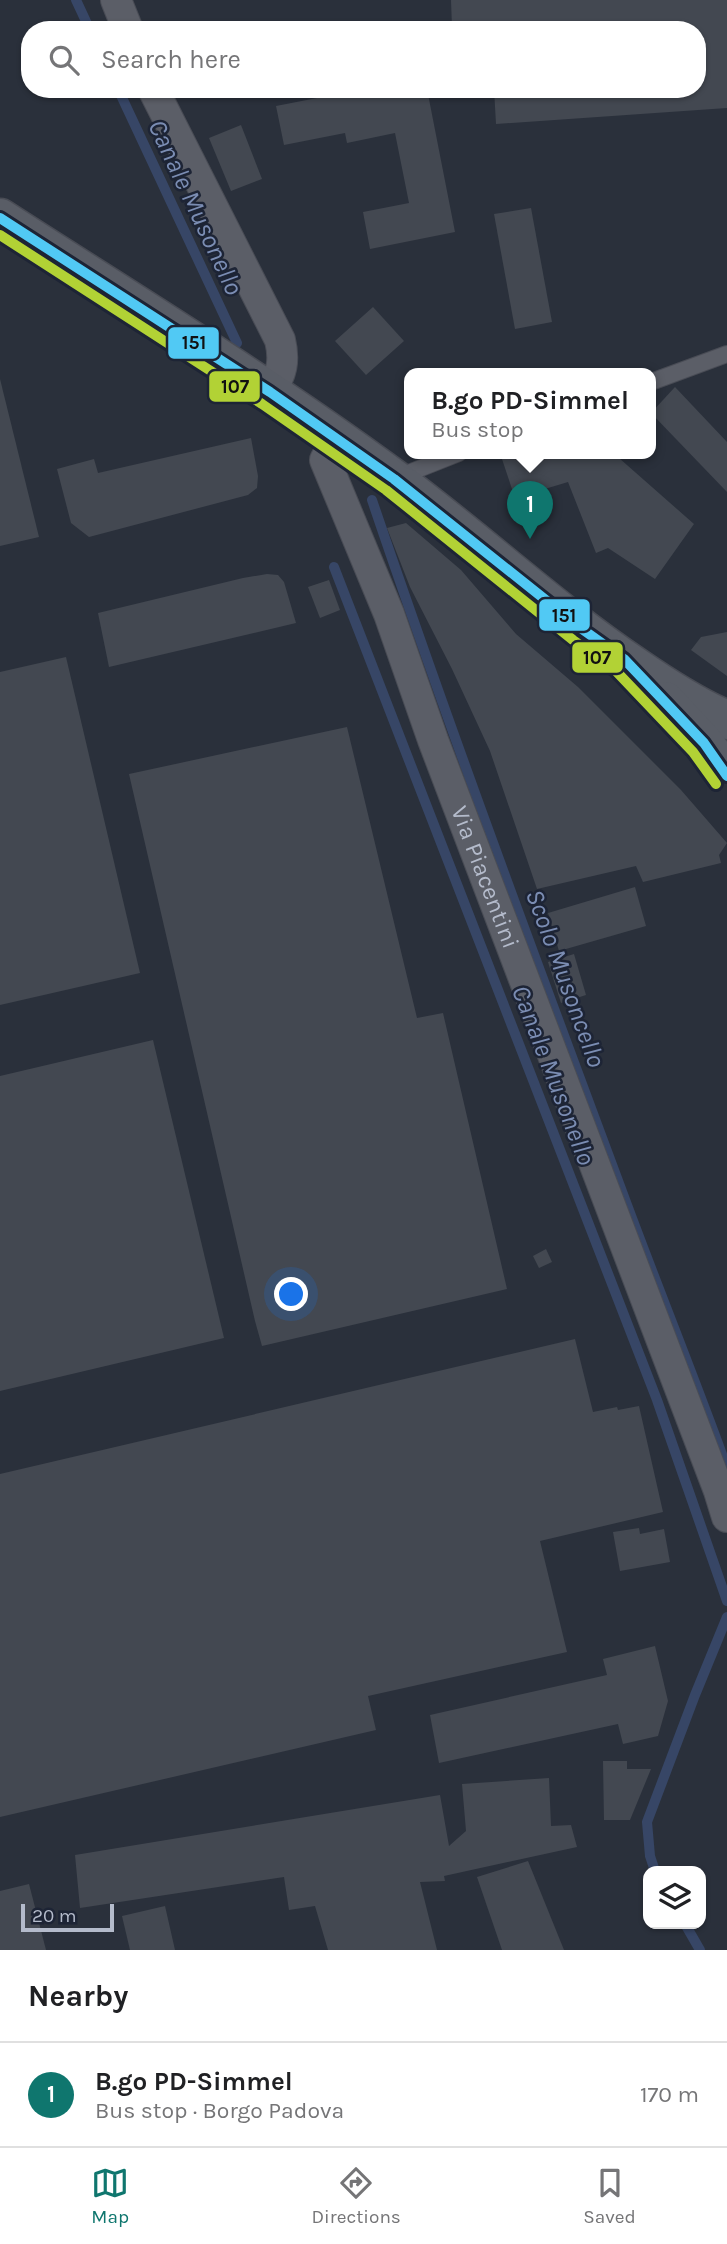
<!DOCTYPE html>
<html lang="en">
<head>
<meta charset="utf-8">
<style>
  body { margin:0; font-family:Karla,sans-serif; background:#f2f2f2; color:#202124 }
  .controls { position:absolute; right:21px; bottom:21px; display:grid; overflow:hidden; border-radius:14px; box-shadow:0 2px 5px #0004 }
  .controls button { width:63px; height:63px; display:grid; place-items:center; padding:0; border:0; border-bottom:2px solid #e0e0e0; background:#fff; color:#202124; font:35px sans-serif }
  .scale { position:absolute; left:21px; bottom:18px; width:93px; box-sizing:border-box; padding-left:7px; border:4px solid #b4bbcb; border-top:0; font-size:19px; line-height:24px; white-space:nowrap; color:#b4bbcb; -webkit-text-stroke:5px #1d2435; paint-order:stroke }
  .you { position:absolute; left:292px; top:1295px; width:24px; height:24px; margin:-18px; border:5px solid #fff; border-radius:50%; background:#1a73e8; box-shadow:0 0 0 10px #1a73e833 }
  .badge { display:grid; place-items:center; width:46px; height:46px; border-radius:50%; background:#0f766e; color:#fff; font-size:23px; font-weight:700 }
  .pin { position:absolute; translate:-50% -58px; filter:drop-shadow(0 2px 4px #0008) }
  .pin::after { content:''; position:absolute; top:37px; width:24px; height:21px; background:inherit; clip-path:polygon(0 0,100% 0,50% 100%) }
  .popup { position:absolute; left:404px; top:368px; width:252px; height:91px; box-sizing:border-box; display:grid; place-content:center; border-radius:14px; background:#fff; filter:drop-shadow(0 2px 5px #0005); font-size:23px; white-space:nowrap; color:#757577 }
  .popup b { font-size:26px; color:#202124 }
  .popup::after { content:''; position:absolute; left:50%; top:100%; margin-left:-14px; border:14px solid transparent; border-top-color:#fff }
  .list { margin:0; padding:0; list-style:none }
  h2 { display:flex; justify-content:space-between; align-items:center; height:91px; margin:0; padding:0 28px; font-size:30px }
  h2 small { font-size:23px; font-weight:400; color:#757577 }
  .list li { display:grid; grid-template-columns:46px 1fr auto; gap:21px; align-items:center; box-sizing:border-box; height:105px; padding:0 28px; border-top:2px solid #e0e0e0 }
  .list b { display:block; font-size:26px; white-space:nowrap }
  .list p { margin:0; font-size:23px; white-space:nowrap; color:#757577 }
  .list em { font-size:23px; font-style:normal; color:#757577 }
  .icon { flex:none; width:38px; height:38px; fill:none; stroke:currentColor; stroke-width:2; stroke-linecap:round; stroke-linejoin:round }
  .map { position:relative; flex:none; width:727px; height:1950px; overflow:hidden }
  .search { position:absolute; background:#fff; box-shadow:0 2px 5px #0004; left:21px; right:21px; top:21px; height:77px; display:flex; align-items:center; gap:18px; box-sizing:border-box; padding:0 24px; border-radius:28px; color:#757577; font-size:26px }
  .sheet { height:196px; background:#fff }
  nav { display:flex; justify-content:space-around; align-items:center; box-sizing:border-box; height:98px; border-top:2px solid #e0e0e0; background:#fff; font-size:19px; color:#757577 }
  nav a { display:grid; justify-items:center; gap:4px }
  nav .on { color:#0f766e }
  .map>svg:first-child { display:block }
  .lines { fill:none; stroke-linecap:round; stroke-linejoin:round }
  .stream { stroke:#374666; stroke-width:10 }
  .building { fill:#434851 }
  .lane-casing { stroke:#494c55; stroke-width:18 }
  .street-casing { stroke:#494c55; stroke-width:32 }
  .secondary-casing { stroke:#494c55; stroke-width:41 }
  .lane { stroke:#5b5e67; stroke-width:16 }
  .street { stroke:#5b5e67; stroke-width:30 }
  .secondary { stroke:#595d66; stroke-width:38 }
  .bus-1-casing { stroke:#1d2435; stroke-width:16 }
  .bus-2-casing { stroke:#1d2435; stroke-width:16 }
  .bus-1 { stroke:#51c9f4; stroke-width:10 }
  .bus-2 { stroke:#b2d235; stroke-width:10 }
  .labels { text-anchor:middle; stroke-width:5; stroke-linejoin:round; paint-order:stroke }
  .street-label { font-size:24px; fill:#b4bbcb; stroke:#1d2435 }
  .water-label { font-size:26px; font-style:italic; fill:#7b8db3; stroke:#1d2435 }
  .line-badge { stroke:#1d2435; stroke-width:2.5 }
  .pale-badge-label { font-size:19px; text-anchor:middle; font-weight:bold; fill:#111 }
</style>
</head>
<body>
<div class="map">
<svg width="727" height="1950" viewBox="0 0 727 1950">
  <rect width="100%" height="100%" fill="#2a303b"/>
  <g class="lines">
    <g class="stream">
      <path d="M76,0L90,30"/>
      <path d="M118,89L237,343"/>
      <path d="M372,500C450,730 535,958 620,1186C655,1281 693,1374 727,1468"/>
      <path d="M334,567L657,1400L727,1601"/>
      <path d="M655,1871L650,1856L647,1822L695,1695L727,1617"/>
      <path d="M685,1924L700,1950"/>
    </g>
  </g>
  <g class="building">
    <path d="M451,0H727V108L496,124L494,89H697V30H490L489,25L452,28Z"/>
    <path d="M363,89H427L455,232L370,249L363,212L409,203L395,133L347,143L345,133L284,145L276,106Z"/>
    <path d="M241,125L262,179L231,191L209,138Z"/>
    <path d="M531,208L552,322L515,329L494,214Z"/>
    <path d="M373,307L404,341L366,375L335,341Z"/>
    <path d="M0,379L39,537L0,546Z"/>
    <path d="M675,387L727,442V492L651,413Z"/>
    <path d="M251,438L258,476L257,488L248,495L89,537L71,523L57,469L94,459L98,473Z"/>
    <path d="M500,453H617L619,458L694,524L655,579L608,548L596,553L568,482L515,498Z"/>
    <path d="M406,523L461,570L516,634L578,687L681,790L727,843L719,855L721,863L643,882L636,866L537,889L490,751L452,669L410,587L387,528Z"/>
    <path d="M267,574L278,575L284,582L296,623L109,667L98,613L243,578Z"/>
    <path d="M329,580L340,610L320,618L308,587Z"/>
    <path d="M727,632V676L691,650L701,637Z"/>
    <path d="M66,657L140,973L0,1005V672Z"/>
    <path d="M347,727L417,1018L443,1013L507,1289L262,1346L255,1321L129,774Z"/>
    <path d="M635,887L646,926L559,951L548,913Z"/>
    <path d="M574,954L586,995L561,1003L548,962Z"/>
    <path d="M153,1040L224,1338L0,1391V1076Z"/>
    <path d="M546,1249L552,1262L539,1268L533,1256Z"/>
    <path d="M575,1339L593,1412L617,1407L618,1410L639,1406L663,1512L540,1541L567,1652L368,1696L376,1730L0,1817V1474Z"/>
    <path d="M639,1528L640,1534L664,1529L670,1562L620,1571L613,1532Z"/>
    <path d="M655,1646L668,1701L658,1736L623,1744L618,1724L439,1763L430,1715L607,1675L603,1659Z"/>
    <path d="M603,1761H627V1769H651L630,1820H604Z"/>
    <path d="M549,1778L551,1826L571,1825L577,1847L444,1876L445,1881L420,1882L437,1950H328L315,1906L289,1910L284,1877L80,1908L75,1855L440,1795L449,1846L466,1831L462,1784Z"/>
    <path d="M528,1861L564,1950H502L477,1877Z"/>
    <path d="M29,1884L46,1950H0V1891Z"/>
    <path d="M165,1906L175,1950H130L122,1916Z"/>
  </g>
  <g class="lines">
    <g class="lane-casing">
      <g id="lane">
        <path d="M651,382L727,354"/>
        <path d="M396,478L459,453"/>
      </g>
    </g>
    <g class="street-casing">
      <g id="street">
        <path d="M116,0L128,30"/>
        <path d="M153,89L280,340C285,361 282,374 270,392"/>
        <path id="s1" d="M337,438L325,460L389,614L433,740L719,1491L727,1517"/>
      </g>
    </g>
    <g class="secondary-casing">
      <g id="secondary">
        <path d="M0,218C132,303 267,385 393,478C476,539 551,610 636,667C665,687 694,706 727,720"/>
        <path d="M665,701L704,743L717,760"/>
      </g>
    </g>
    <use href="#lane" class="lane"/>
    <use href="#street" class="street"/>
    <use href="#secondary" class="secondary"/>
    <g class="bus-1-casing">
      <path id="bus-1" d="M0,218L270,392L394,479L582,629L624,659L704,743L727,776"/>
    </g>
    <g class="bus-2-casing">
      <path id="bus-2" d="M0,235L262,404L386,490L573,640L615,670L693,752L716,784"/>
    </g>
    <use href="#bus-1" class="bus-1"/>
    <use href="#bus-2" class="bus-2"/>
  </g>
  <g class="labels">
    <g class="street-label">
      <text dy="8" stroke="none"><textPath href="#s1" startOffset="472">Via Piacentini</textPath></text>
    </g>
    <g class="water-label">
      <text transform="translate(196 207) rotate(65)" y="9">Canale Musonello</text>
      <text transform="translate(566 978) rotate(70)" y="9">Scolo Musoncello</text>
      <text transform="translate(554 1075) rotate(69)" y="9">Canale Musonello</text>
    </g>
  </g>
  <g class="line-badge">
    <rect x="167" y="326" width="53" height="34" rx="7" fill="#51c9f4"/>
    <rect x="208" y="370" width="53" height="33" rx="7" fill="#b2d235"/>
    <rect x="538" y="598" width="53" height="34" rx="7" fill="#51c9f4"/>
    <rect x="571" y="641" width="53" height="33" rx="7" fill="#b2d235"/>
  </g>
  <g class="pale-badge-label">
    <text x="194" y="349">151</text>
    <text x="235" y="393">107</text>
    <text x="564" y="622">151</text>
    <text x="597" y="664">107</text>
  </g>
</svg>
<div class="controls">
<button><svg class="icon" aria-label="layers" viewBox="0 0 24 24"><path d="M12 4l9 5-9 5-9-5zM3 14l9 5 9-5"/></svg></button>
</div>
<div class="scale">20 m</div>
<div class="you"></div>
<div class="pin badge" style="left:530px;top:539px">1</div>
<div class="popup"><b>B.go PD-Simmel</b>Bus stop</div>
<div class="search"><svg class="icon" aria-label="search" viewBox="0 0 24 24"><circle cx="10" cy="10" r="6"/><path d="M15 15l6 6"/></svg>Search here</div>
</div>
<section class="sheet">
<h2>Nearby<small></small></h2>
<ul class="list">
<li><span class="badge">1</span><div><b>B.go PD-Simmel</b><p>Bus stop · Borgo Padova</p></div><em>170 m</em></li>
</ul>
</section>
<nav>
<a class="on"><svg class="icon" aria-label="map" viewBox="0 0 24 24"><path d="M3 6l6-2 6 2 6-2v14l-6 2-6-2-6 2zM9 4v14M15 6v14"/></svg>Map</a>
<a><svg class="icon" aria-label="directions" viewBox="0 0 24 24"><path d="M12 3l9 9-9 9-9-9zM9 14v-3h6M13 9l2 2-2 2"/></svg>Directions</a>
<a><svg class="icon" aria-label="saved" viewBox="0 0 24 24"><path d="M7 4h10v16l-5-4-5 4z"/></svg>Saved</a>
</nav>
</body>
</html>
